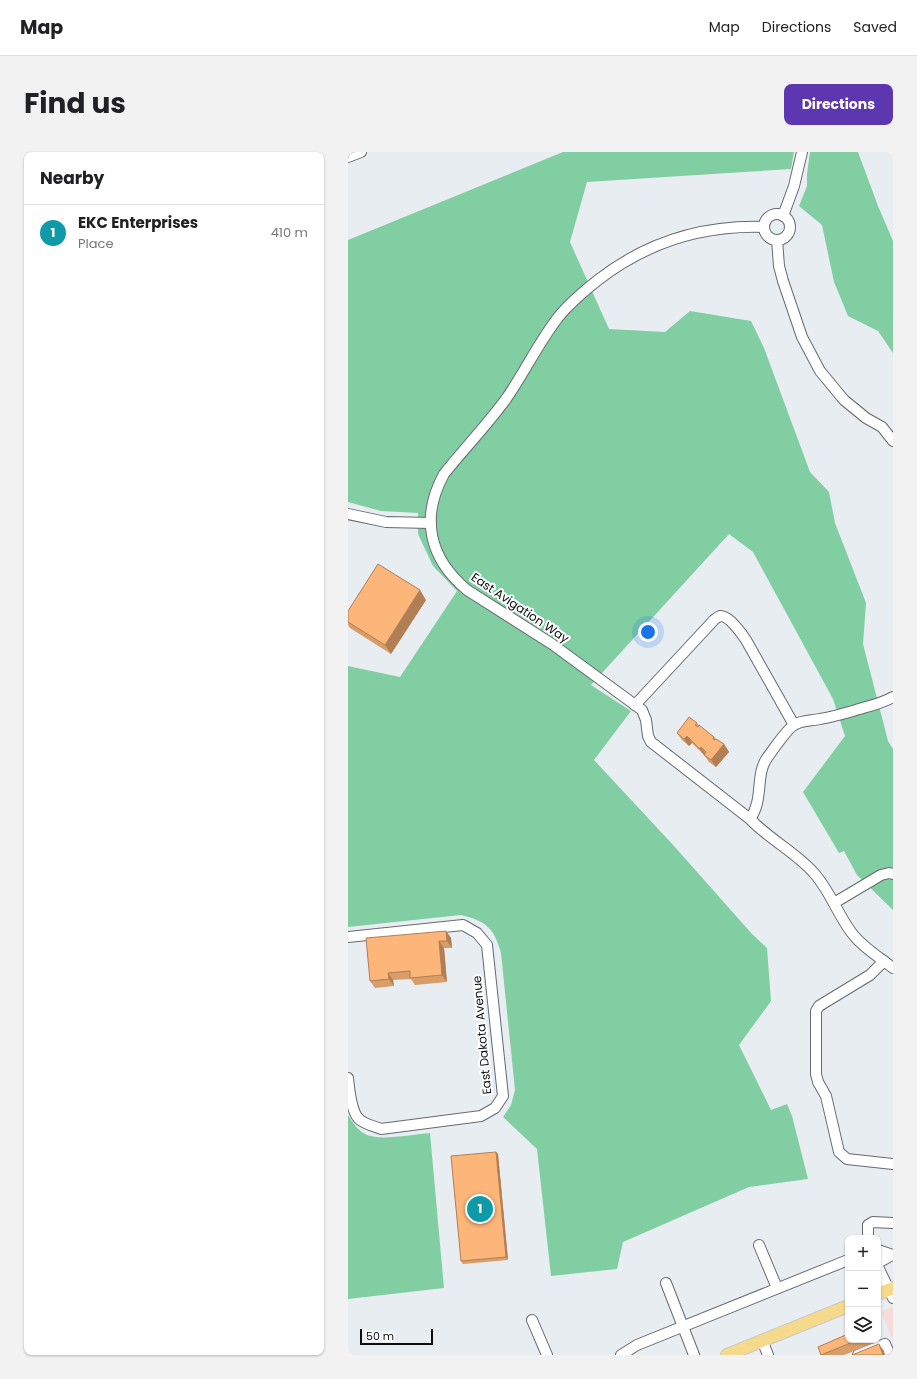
<!DOCTYPE html>
<html lang="en">
<head>
<meta charset="utf-8">
<style>
  body { margin:0; font-family:Poppins,sans-serif; background:#f2f2f2; color:#202124 }
  .controls { position:absolute; right:12px; bottom:12px; display:grid; overflow:hidden; border-radius:8px; box-shadow:0 1px 3px #0004 }
  .controls button { width:36px; height:36px; display:grid; place-items:center; padding:0; border:0; border-bottom:1px solid #e0e0e0; background:#fff; color:#202124; font:20px sans-serif }
  .scale { position:absolute; left:12px; bottom:10px; width:73px; box-sizing:border-box; padding-left:4px; border:2px solid #0d0e10; border-top:0; font-size:11px; line-height:14px; white-space:nowrap; color:#0d0e10; -webkit-text-stroke:3px #fff; paint-order:stroke }
  .you { position:absolute; left:300px; top:480px; width:14px; height:14px; margin:-10px; border:3px solid #fff; border-radius:50%; background:#1a73e8; box-shadow:0 0 0 6px #1a73e833 }
  .badge { display:grid; place-items:center; width:26px; height:26px; border-radius:50%; background:#5d37af; color:#fff; font-size:13px; font-weight:700 }
  .pin { position:absolute; translate:-50% -50%; border:2px solid #fff; box-shadow:0 1px 4px #0006 }
  .list { margin:0; padding:0; list-style:none }
  h2 { display:flex; justify-content:space-between; align-items:center; height:52px; margin:0; padding:0 16px; font-size:17px }
  h2 small { font-size:13px; font-weight:400; color:#757577 }
  .list li { display:grid; grid-template-columns:26px 1fr auto; gap:12px; align-items:center; box-sizing:border-box; height:56px; padding:0 16px; border-top:1px solid #e0e0e0 }
  .list b { display:block; font-size:15px; white-space:nowrap }
  .list p { margin:0; font-size:13px; white-space:nowrap; color:#757577 }
  .list em { font-size:13px; font-style:normal; color:#757577 }
  .icon { flex:none; width:22px; height:22px; fill:none; stroke:currentColor; stroke-width:2; stroke-linecap:round; stroke-linejoin:round }
  .map { position:relative; flex:none; width:545px; height:1203px; overflow:hidden; border-radius:8px }
  header { display:flex; align-items:center; gap:24px; box-sizing:border-box; height:56px; padding:0 20px; background:#fff; border-bottom:1px solid #e0e0e0 }
  header strong { font-size:19px }
  nav { display:flex; gap:22px; margin-inline-start:auto; font-size:14px }
  .intro { display:flex; align-items:center; justify-content:space-between; box-sizing:border-box; height:96px; padding:0 24px }
  h1 { margin:0; font-size:28px }
  .button { padding:10px 18px; border-radius:8px; background:#5d37af; color:#fff; font-size:14px; font-weight:700 }
  main { display:flex; gap:24px; padding:0 24px }
  aside { flex:1; background:#fff; border-radius:8px; box-shadow:0 1px 3px #0004 }
  .map>svg:first-child { display:block }
  .commercial { fill:#f6dbd9 }
  .green { fill:#81cea3 }
  .lines { fill:none; stroke-linecap:round; stroke-linejoin:round }
  .minor-casing { stroke:#666a6e; stroke-width:12 }
  .major-casing { stroke:#cacaca; stroke-width:14 }
  .minor { stroke:#fff; stroke-width:10 }
  .major { stroke:#f5da8b; stroke-width:12 }
  .wall { fill:#d99d69 }
  .shaded-wall { fill:#b07f55 }
  .building { fill:#fcb67a; stroke:#b07f55 }
  .labels { text-anchor:middle; stroke-width:4; stroke-linejoin:round; paint-order:stroke }
  .street-label { font-size:12px; fill:#0d0e10; stroke:#fff }
</style>
</head>
<body>
<header>
<strong>Map</strong>
<nav><a>Map</a><a>Directions</a><a>Saved</a></nav>
</header>
<div class="intro"><h1>Find us</h1><a class="button">Directions</a></div>
<main>
<aside>
<h2>Nearby<small></small></h2>
<ul class="list">
<li><span class="badge" style="background:#0f9aa8">1</span><div><b>EKC Enterprises</b><p>Place</p></div><em>410 m</em></li>
</ul>
</aside>
<div class="map">
<svg width="545" height="1203" viewBox="0 0 545 1203">
  <rect width="100%" height="100%" fill="#e8edf2"/>
  <path class="commercial" d="M545,1155V1189L533,1160Z"/>
  <g class="green">
    <path d="M215,0H446L443,17L239,30L222,90L261,177L317,180L342,159L403,169L416,196L462,320L481,340L487,371L518,451L515,492L540,589L545,597V758L509,723L496,699L491,701L455,640L497,584L485,547L405,400L381,382L243,533L283,559L246,608L326,694L404,782L419,796L423,849L391,893L423,958L439,952L444,964L460,1027L401,1035L275,1090L269,1117L203,1124L189,997L155,965L163,953L167,938L153,801C146,776 138,769 113,763L0,775V514L52,525L109,439L85,414L70,382V361L33,359L0,350V88Z"/>
    <path d="M462,0H510L530,54L545,89V201L530,179L500,164L486,130L474,73L451,54L459,34V22Z"/>
    <path d="M0,963C5,971 10,979 19,983C33,989 67,982 82,981L96,1136L0,1147Z"/>
  </g>
  <g class="lines">
    <g class="minor-casing">
      <g id="minor">
        <path d="M0,5L13,0"/>
        <circle cx="429" cy="75" r="13"/>
        <path d="M435,64L446,34L454,0"/>
        <path d="M416,75C354,73 299,90 250,128C236,139 223,150 212,163C191,189 177,220 158,247C139,273 116,297 96,322C72,366 81,406 119,438L204,492L294,558L298,568L300,584L303,590L402,667C421,687 447,700 465,720C481,737 489,761 503,780C514,795 531,805 545,816"/>
        <path d="M429,88L431,114L435,129L454,185L472,219L496,248L518,266L534,275L545,289"/>
        <path d="M0,362L38,370L83,371"/>
        <path d="M287,553L366,468C368,466 370,465 372,464C381,463 394,482 398,488L446,573"/>
        <path d="M402,667C416,648 407,623 419,606C425,598 438,578 446,573C454,568 463,569 472,567C485,565 498,561 511,557C522,554 535,551 545,545"/>
        <path d="M486,751L533,723L541,721L545,722"/>
        <path d="M0,785L115,773L129,781L139,793L155,944L147,956L133,964L33,977C26,974 15,972 10,966C3,958 1,936 0,926"/>
        <path d="M536,809L522,823L471,854L468,859V922L470,930L478,944L491,1000L499,1007L545,1012"/>
        <path d="M520,1086V1073L525,1070L545,1071"/>
        <path d="M411,1093L429,1136"/>
        <path d="M530,1098L545,1103"/>
        <path d="M530,1111L544,1103"/>
        <path d="M530,1115L545,1146"/>
        <path d="M318,1131L346,1203"/>
        <path d="M184,1168L199,1203"/>
        <path d="M414,1188L420,1203"/>
        <path d="M273,1203L289,1193L500,1108"/>
        <path d="M510,1203L537,1192L542,1203"/>
      </g>
    </g>
    <g class="major-casing">
      <g id="major">
        <path d="M530,1142L545,1136"/>
        <path d="M379,1203L500,1154"/>
      </g>
    </g>
    <use href="#minor" class="minor"/>
    <use href="#major" class="major"/>
  </g>
  <g class="wall">
    <path d="M78,448L43,502L2,476L0,473V459Z"/>
    <path d="M349,571L351,574L366,585L368,587L376,592L381,600L368,615L361,610L357,604L344,591L341,594L334,588L329,581Z"/>
    <path d="M98,779L103,786L104,796H96L99,830L67,833L63,827L45,828L46,834L27,836L22,829Z"/>
    <path d="M148,1000L150,1002L160,1108L115,1112L113,1109Z"/>
    <path d="M530,1185L531,1189L496,1203H473L500,1188H530Z"/>
  </g>
  <g class="shaded-wall">
    <path d="M72,438L78,448L43,502L37,493Z"/>
    <path d="M339,584L344,591L341,594L336,587Z"/>
    <path d="M376,592L381,600L368,615L363,608Z"/>
    <path d="M353,595L358,603H356L352,597Z"/>
    <path d="M98,779L103,786L104,796L99,789Z"/>
    <path d="M91,789L96,796L99,830L94,823Z"/>
    <path d="M40,821L45,828L46,834L41,827Z"/>
    <path d="M148,1000L150,1002L160,1108L158,1105Z"/>
    <path d="M531,1192L536,1199L537,1203H535Z"/>
  </g>
  <g class="building">
    <path d="M30,412L72,438L37,493L0,470V459Z"/>
    <path d="M341,565L349,571L347,573L350,575L351,573L366,585L365,587L367,588L368,587L376,592L363,608L356,603L358,600L353,595L352,597L339,584L336,587L329,581Z"/>
    <path d="M98,779L99,789H91L94,823L62,826V819L40,821L41,827L22,829L18,786Z"/>
    <path d="M148,1000L158,1105L113,1109L103,1004Z"/>
    <path d="M500,1182V1188H510L473,1203L470,1195Z"/>
    <path d="M531,1192L535,1203H504Z"/>
  </g>
  <g class="labels">
    <g class="street-label">
      <text transform="translate(172 456) rotate(34)" y="4">East Avigation Way</text>
      <text transform="translate(134 883) rotate(-95)" y="4">East Dakota Avenue</text>
    </g>
  </g>
</svg>
<div class="controls">
<button>+</button>
<button>−</button>
<button><svg class="icon" aria-label="layers" viewBox="0 0 24 24"><path d="M12 4l9 5-9 5-9-5zM3 14l9 5 9-5"/></svg></button>
</div>
<div class="scale">50 m</div>
<div class="you"></div>
<div class="pin badge" style="left:132px;top:1057px;background:#0f9aa8">1</div>
</div>
</main>
</body>
</html>
